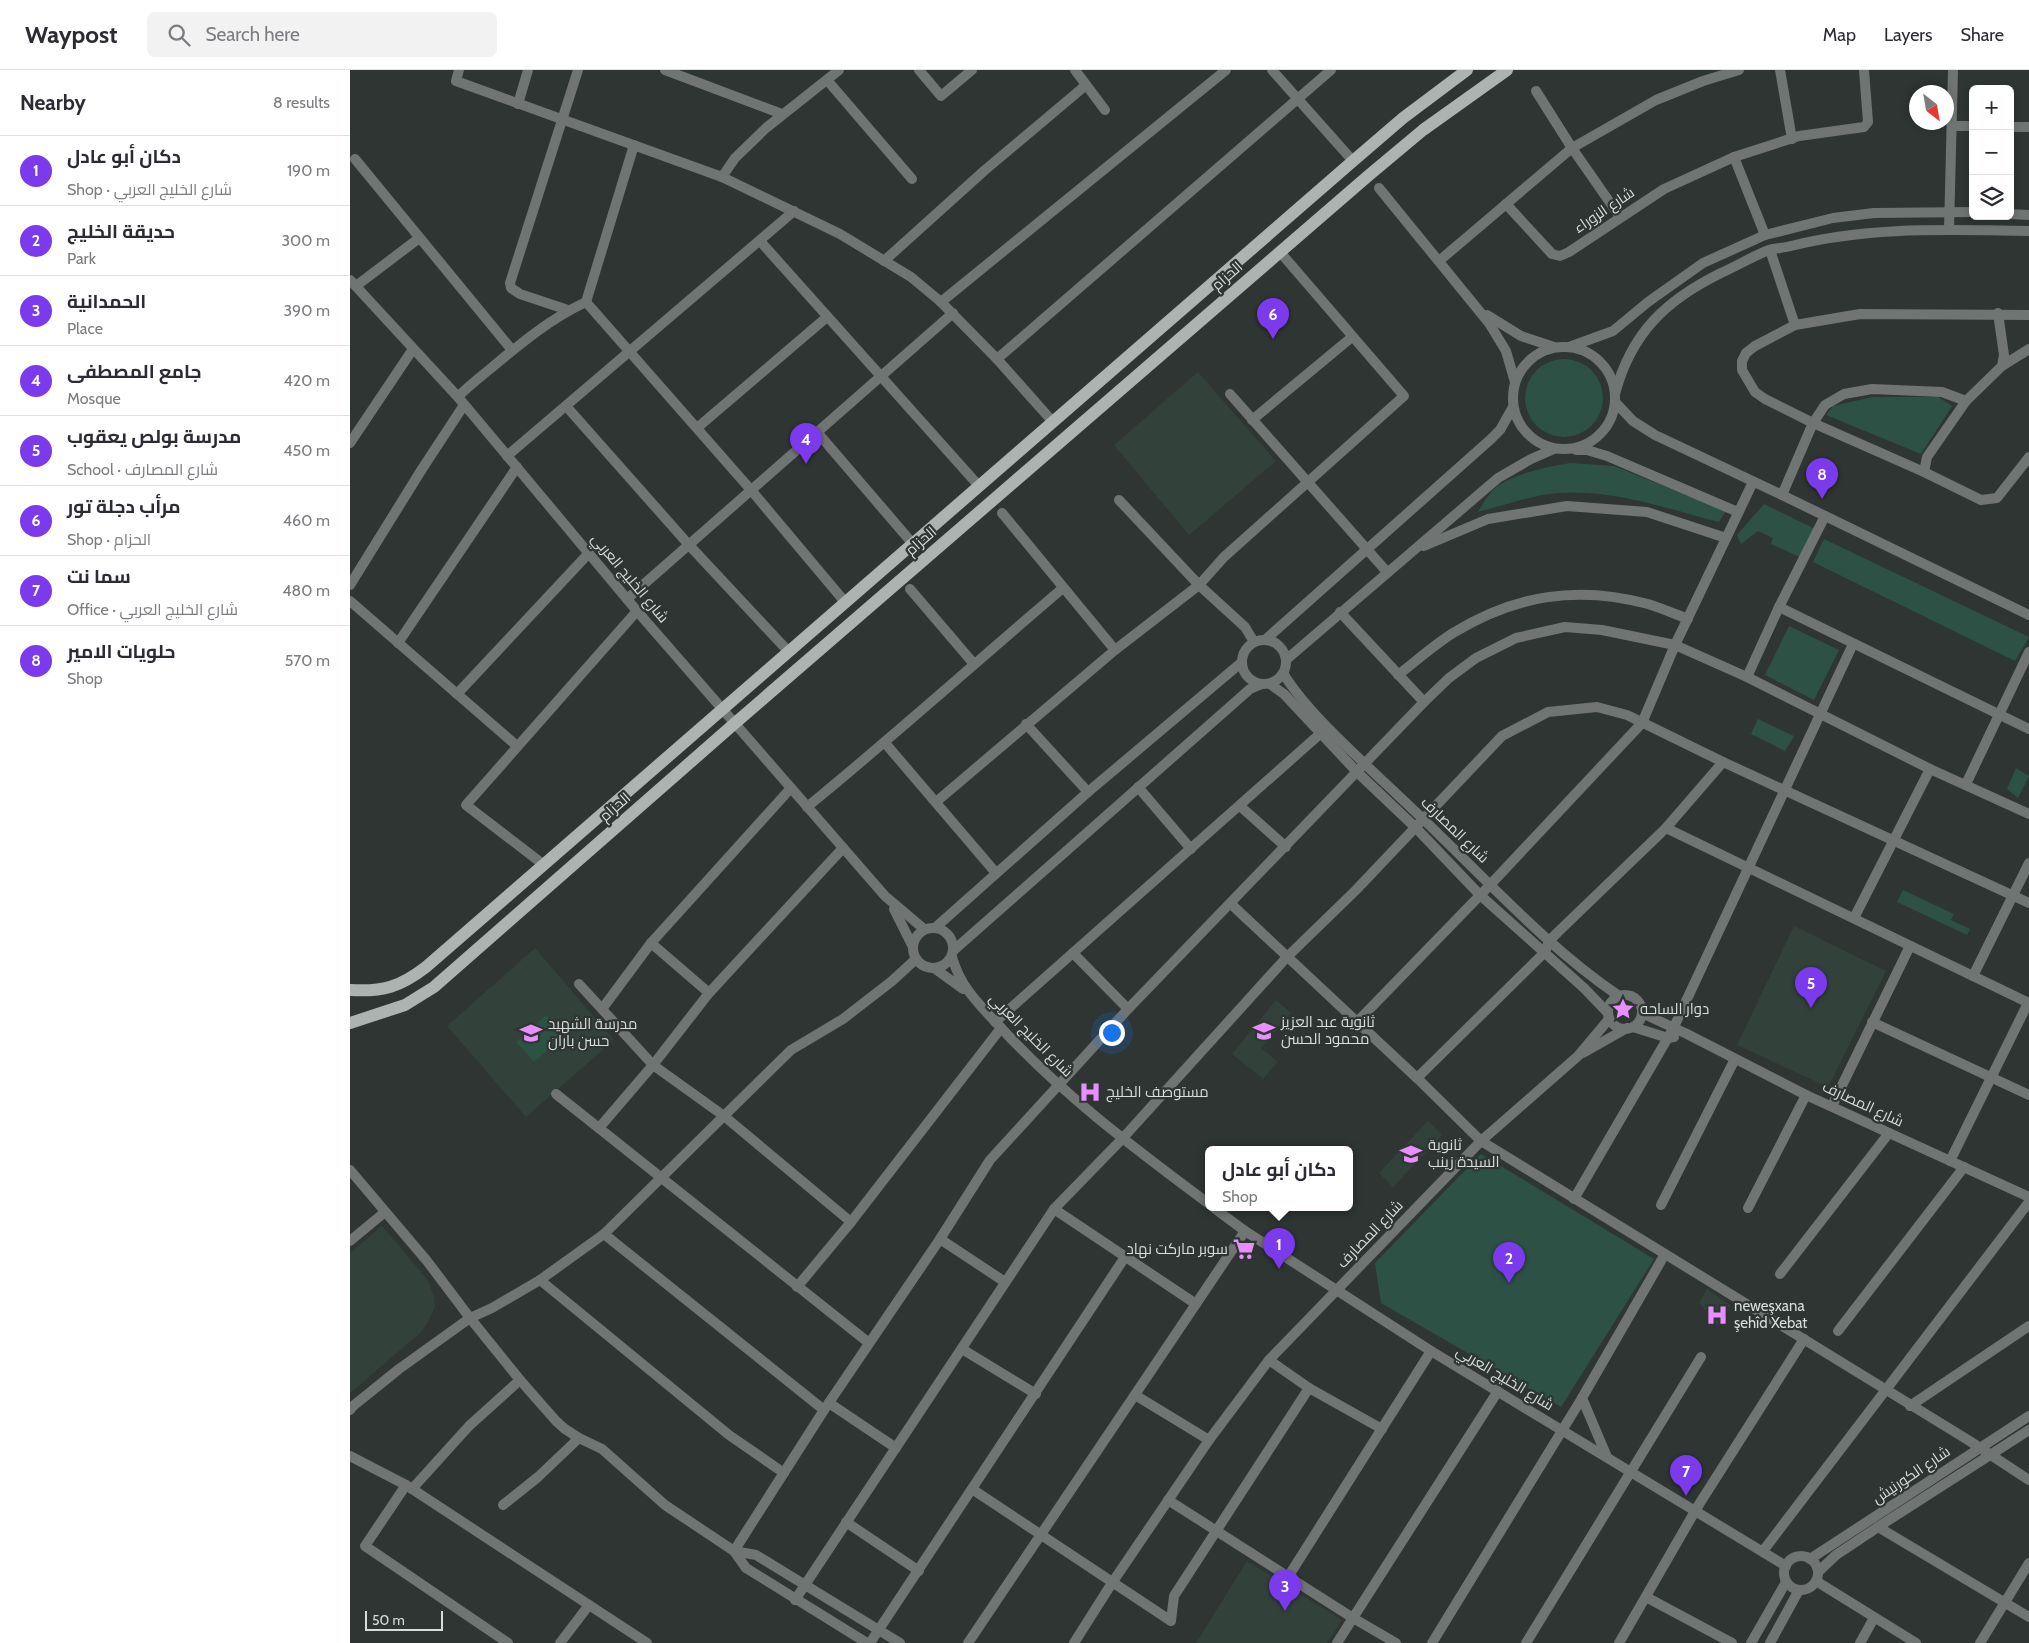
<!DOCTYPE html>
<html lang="en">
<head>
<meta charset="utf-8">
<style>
  body { margin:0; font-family:Cabin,Cairo,sans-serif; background:#f2f2f3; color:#2b2b33 }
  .controls { position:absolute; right:15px; top:15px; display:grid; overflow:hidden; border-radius:8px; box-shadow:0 2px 8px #0003 }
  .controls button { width:45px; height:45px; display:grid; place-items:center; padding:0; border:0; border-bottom:1px solid #e1e1e2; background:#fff; color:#2b2b33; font:25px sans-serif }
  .compass { position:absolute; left:1559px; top:15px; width:45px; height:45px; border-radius:50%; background:#fff; box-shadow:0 2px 8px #0003; rotate:149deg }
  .scale { position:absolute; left:15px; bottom:12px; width:78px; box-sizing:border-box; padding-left:5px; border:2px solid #d8dddb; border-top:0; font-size:14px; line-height:18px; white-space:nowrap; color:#d8dddb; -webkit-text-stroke:4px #2e3532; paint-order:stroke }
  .you { position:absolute; left:761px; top:962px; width:18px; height:18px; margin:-12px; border:4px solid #fff; border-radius:50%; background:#1a73e8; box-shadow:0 0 0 8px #1a73e833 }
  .badge { display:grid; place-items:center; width:32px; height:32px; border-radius:50%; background:#7c3aed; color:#fff; font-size:16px; font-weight:700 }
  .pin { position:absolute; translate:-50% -41px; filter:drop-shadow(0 1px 2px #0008) }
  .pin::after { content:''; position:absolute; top:26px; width:18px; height:15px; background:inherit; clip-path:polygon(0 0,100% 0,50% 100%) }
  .popup { position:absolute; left:855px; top:1076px; width:148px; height:65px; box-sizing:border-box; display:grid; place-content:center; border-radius:8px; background:#fff; filter:drop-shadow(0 1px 4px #0005); font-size:16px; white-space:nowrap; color:#7c7c81 }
  .popup b { font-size:19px; color:#2b2b33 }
  .popup::after { content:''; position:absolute; left:50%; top:100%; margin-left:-10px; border:10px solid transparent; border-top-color:#fff }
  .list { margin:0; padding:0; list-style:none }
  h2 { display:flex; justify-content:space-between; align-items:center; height:65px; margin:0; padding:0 20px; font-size:21px }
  h2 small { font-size:16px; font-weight:400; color:#7c7c81 }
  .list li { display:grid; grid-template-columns:32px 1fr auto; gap:15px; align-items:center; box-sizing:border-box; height:70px; padding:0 20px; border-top:1px solid #e1e1e2 }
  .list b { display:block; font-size:19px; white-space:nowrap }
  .list p { margin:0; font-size:16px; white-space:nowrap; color:#7c7c81 }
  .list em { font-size:16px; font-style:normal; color:#7c7c81 }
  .icon { flex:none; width:28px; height:28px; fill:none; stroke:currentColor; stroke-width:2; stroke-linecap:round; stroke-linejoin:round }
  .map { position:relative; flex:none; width:1679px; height:1573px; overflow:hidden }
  header { display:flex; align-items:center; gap:30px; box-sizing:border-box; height:70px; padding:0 25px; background:#fff; border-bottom:1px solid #e1e1e2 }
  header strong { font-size:24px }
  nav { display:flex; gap:28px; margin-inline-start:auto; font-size:18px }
  .search { width:350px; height:45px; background:#f2f2f3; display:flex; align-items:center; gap:12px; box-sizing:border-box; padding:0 18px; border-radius:8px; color:#7c7c81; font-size:19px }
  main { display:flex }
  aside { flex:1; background:#fff }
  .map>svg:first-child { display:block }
  .built { fill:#33413b }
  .green { fill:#2e5145 }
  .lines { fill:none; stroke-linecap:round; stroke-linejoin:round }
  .minor { stroke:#707472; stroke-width:10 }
  .major { stroke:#acb3b0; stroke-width:12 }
  .labels { text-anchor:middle; stroke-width:4.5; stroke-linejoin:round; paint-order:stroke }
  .street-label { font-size:15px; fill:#d8dddb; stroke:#2e3532 }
  .poi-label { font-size:15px; fill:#d8dddb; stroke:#2e3532; text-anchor:start }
</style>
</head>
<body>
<header>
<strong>Waypost</strong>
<div class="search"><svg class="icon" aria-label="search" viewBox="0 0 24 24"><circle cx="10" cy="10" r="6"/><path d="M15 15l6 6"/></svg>Search here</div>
<nav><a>Map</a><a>Layers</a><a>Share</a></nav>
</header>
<main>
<aside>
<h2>Nearby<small>8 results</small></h2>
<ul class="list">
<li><span class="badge">1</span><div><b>دكان أبو عادل</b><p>Shop · شارع الخليج العربي</p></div><em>190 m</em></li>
<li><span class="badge">2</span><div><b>حديقة الخليج</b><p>Park</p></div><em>300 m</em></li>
<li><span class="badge">3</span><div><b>الحمدانية</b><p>Place</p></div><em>390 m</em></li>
<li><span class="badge">4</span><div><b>جامع المصطفى</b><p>Mosque</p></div><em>420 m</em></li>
<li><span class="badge">5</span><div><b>مدرسة بولص يعقوب</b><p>School · شارع المصارف</p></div><em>450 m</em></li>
<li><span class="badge">6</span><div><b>مرأب دجلة تور</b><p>Shop · الحزام</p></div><em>460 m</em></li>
<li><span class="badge">7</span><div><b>سما نت</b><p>Office · شارع الخليج العربي</p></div><em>480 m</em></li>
<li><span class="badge">8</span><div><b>حلويات الامير</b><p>Shop</p></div><em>570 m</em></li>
</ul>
</aside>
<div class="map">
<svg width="1679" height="1573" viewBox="0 0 1679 1573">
  <rect width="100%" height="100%" fill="#2e3532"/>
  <g class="built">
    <path d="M848,302L926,391L839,465L764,375Z"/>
    <path d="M1444,856L1536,901L1478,1017L1387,975Z"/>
    <path d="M185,878L264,970L176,1047L97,956Z"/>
    <path d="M926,930L941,943L911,978L928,992L913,1009L882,984Z"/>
    <path d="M1078,1051L1092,1065L1043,1117L1029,1103Z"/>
    <path d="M32,1156L77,1209L84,1227L85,1237L77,1254L70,1263L0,1323V1183Z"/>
    <path d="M1357,1219L1380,1235L1368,1256L1349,1233Z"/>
    <path d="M897,1491L992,1550L977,1573H846Z"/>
  </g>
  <g class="green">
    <circle cx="1214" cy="328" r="39"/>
    <path d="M1522,327H1588L1602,336L1571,384L1476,345L1483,336Z"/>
    <path d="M1220,393L1264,396L1376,441L1369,452C1318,439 1263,419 1210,423C1185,424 1152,436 1128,442C1133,433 1140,421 1149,415C1170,402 1197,397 1220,393Z"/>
    <path d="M1414,434L1465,459L1450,487L1421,474L1423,468L1408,461L1391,474L1387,465Z"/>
    <path d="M1474,469L1679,567L1665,591L1463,492Z"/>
    <path d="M1439,556L1489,580L1464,630L1415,605Z"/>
    <path d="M1408,649L1444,666L1435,681L1401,664Z"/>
    <path d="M1666,698L1679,706L1668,728L1657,719Z"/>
    <path d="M1553,820L1604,844L1601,850L1620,859L1617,865L1547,832Z"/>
    <path d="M196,945L214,966L184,992L166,972Z"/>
    <path d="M1131,1084L1304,1189L1211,1337L1031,1233L1025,1193Z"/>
  </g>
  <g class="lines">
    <g class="minor">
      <path d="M109,0L106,11L372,107L490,164L561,207L591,232L647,289L703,352"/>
      <path d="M315,0L432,44"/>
      <path d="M569,0L591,26L622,0"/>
      <path d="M725,0L755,40"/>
      <path d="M922,0L1003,91"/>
      <path d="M1430,0L1442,69"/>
      <path d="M477,10L562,109"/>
      <path d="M1186,21L1222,78L1270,147"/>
      <path d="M168,34L178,0"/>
      <path d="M1602,56H1623"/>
      <path d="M1660,57H1679"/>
      <path d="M1384,87L1415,165"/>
      <path d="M5,89L162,280"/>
      <path d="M372,107L385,88L416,58L489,0"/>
      <path d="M1029,118L1139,253L1156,281L1165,312"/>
      <path d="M1156,134L1202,184L1210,186L1219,182L1314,119L1384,87L1449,66L1514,57L1518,52L1514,0"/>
      <path d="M1660,144L1679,145"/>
      <path d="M1599,160L1603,0"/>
      <path d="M410,171L629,416"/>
      <path d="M1420,180L1445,255"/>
      <path d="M534,191L635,100L736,15"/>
      <path d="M1089,191L1222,78L1306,30L1353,11L1389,0"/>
      <path d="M0,210L108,327L287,541L535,826L574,859"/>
      <path d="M6,216L68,169"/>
      <path d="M236,232L284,75"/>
      <path d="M591,232L876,0"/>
      <path d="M218,240L170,224L161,218L160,213L228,0"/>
      <path d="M1648,243L1654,285L1652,296L1616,331L1577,387L1574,402L1631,430L1647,428L1679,387"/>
      <path d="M1137,245L1171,266L1204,277"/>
      <circle cx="1214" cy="328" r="51"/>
      <path d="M1219,277L1263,261L1298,232L1353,193L1415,165L1483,148L1524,143L1623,142"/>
      <path d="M647,289L981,0"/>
      <path d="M1652,296L1679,279"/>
      <path d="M880,324L1037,502"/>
      <path d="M1265,324C1281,263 1316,230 1371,203C1387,196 1403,186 1419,180C1426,178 1434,178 1441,176C1519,156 1599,160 1679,161"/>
      <path d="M108,327C118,316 129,308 140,299C170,274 201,248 236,232L401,420L495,532"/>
      <path d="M1265,332L1283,351L1305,365L1432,425L1679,545"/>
      <path d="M216,336L339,475L438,581"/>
      <path d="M902,350L1002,267"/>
      <path d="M347,358L477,247"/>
      <path d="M467,362L563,474"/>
      <path d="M0,373L63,279"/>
      <path d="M1226,380H1237L1257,386L1388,442"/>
      <path d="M157,386L444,141"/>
      <path d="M1574,402L1463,353L1415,329L1405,322L1392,300V291L1396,283L1405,276L1445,255L1510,244L1679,245"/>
      <path d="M1432,425L1463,353L1475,335L1494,324L1522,319L1592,322L1616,331"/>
      <path d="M769,430L849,515L895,557L904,572"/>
      <path d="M652,443L765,580"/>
      <path d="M1074,476L1138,449L1217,436L1297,442L1376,468"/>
      <path d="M0,515L72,399L114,335"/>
      <path d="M560,519L624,594"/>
      <path d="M277,529L603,243"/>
      <path d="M0,531L167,676"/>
      <path d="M1429,537L1679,659"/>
      <path d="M990,542L1074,632"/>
      <circle cx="914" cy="592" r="22"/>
      <path d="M915,570L1141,369L1150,360L1163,337"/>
      <path d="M48,573L167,397"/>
      <path d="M937,589L1148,408L1181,389L1204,379"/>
      <path d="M933,603C947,626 966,646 984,664C1014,694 1045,722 1075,751C1138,811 1197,877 1269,926"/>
      <path d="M1048,605C1066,591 1084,575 1103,563C1165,525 1228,515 1298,534C1311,538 1325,544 1338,549"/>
      <path d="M1397,607L1429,537L1475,446"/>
      <path d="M920,614L934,624L1007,702L1066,758L1130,825L1234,918L1258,943"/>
      <path d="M107,624L239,483"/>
      <path d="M676,654L738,722"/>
      <path d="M535,673L646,803"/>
      <path d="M1616,714L1679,582"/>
      <path d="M788,717L841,779"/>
      <path d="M586,732L765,580L849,515L874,487L1054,326L930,182"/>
      <path d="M890,736L936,777"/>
      <path d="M457,737C544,666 627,591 713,518"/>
      <path d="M1316,758L1679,933"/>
      <path d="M194,795L116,735L287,541"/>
      <path d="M881,834L1067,1008L1131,1071L1618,1370L1679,1410"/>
      <path d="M544,839L562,875"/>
      <path d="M1504,848L1580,699"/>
      <path d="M586,857L738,722L892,592"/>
      <circle cx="583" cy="878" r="20"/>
      <path d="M301,873L359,923"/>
      <path d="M604,880L900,619L912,614"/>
      <path d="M723,883L778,939"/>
      <path d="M602,887C611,919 631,936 653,960C715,1027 787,1080 859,1134"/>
      <path d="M584,898L613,919"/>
      <path d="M1623,906L1679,793"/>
      <path d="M229,914L303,995L374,1046L501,1152"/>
      <circle cx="1275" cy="942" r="17"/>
      <path d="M252,939L301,873L441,718"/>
      <path d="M1292,943L1337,964L1456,1025L1679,1127"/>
      <path d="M645,952L971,663"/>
      <path d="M1007,952L1140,815L1292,653L1325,575L1403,412"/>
      <path d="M1522,952L1679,1025"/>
      <path d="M1283,957L1318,968L1324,967"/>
      <path d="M1233,983L1277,958"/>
      <path d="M1067,1008L1195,882L1199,871L1208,862L1316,758L1373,692"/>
      <path d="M206,1024L519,1273"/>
      <path d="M1482,1036L1560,876"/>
      <path d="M249,1058L303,995L359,923L493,778"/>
      <path d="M1600,1091L1678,933"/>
      <path d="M0,1100L77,1191L120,1248L170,1310L206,1351L215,1359L229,1368L252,1379L315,1435L384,1481L396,1498L517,1573"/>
      <path d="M1224,1129L1323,959L1503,574"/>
      <path d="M1311,1135L1385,989"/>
      <path d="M864,1138L895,1161L1081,1281L1436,1496"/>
      <path d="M1398,1138L1456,1025"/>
      <path d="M704,1139L846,1234"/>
      <path d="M254,1164L474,1340"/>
      <path d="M590,1169L655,1212"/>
      <path d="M0,1171L35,1142"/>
      <path d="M1430,1204L1539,1063"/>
      <path d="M190,1210L379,1365L434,1403"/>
      <path d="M447,1217L501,1152L651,958"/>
      <path d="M1488,1261L1614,1097"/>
      <path d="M612,1279L686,1324"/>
      <path d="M919,1290L959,1318L1032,1359"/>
      <path d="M785,1325L859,1370"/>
      <path d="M479,1333L546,1378"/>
      <path d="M1560,1336L1679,1256"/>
      <path d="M0,1340L3,1336L49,1299L120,1248L142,1238L190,1210L254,1164L441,980L493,949L542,911L566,889"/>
      <path d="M0,1386L56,1415L297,1573"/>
      <path d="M1257,1387L1232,1328L1315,1184"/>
      <path d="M56,1415L15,1476L158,1573"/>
      <path d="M62,1419L119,1356L170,1310"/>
      <path d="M622,1419L821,1551L824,1526L959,1318"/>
      <path d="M818,1430L1003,1548L1046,1573"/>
      <path d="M153,1435L188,1407L229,1368"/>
      <path d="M496,1452L569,1501"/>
      <path d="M1528,1457L1679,1547"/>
      <path d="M384,1481L474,1340L590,1169L640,1090L778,939L1074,632L1099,608L1126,588L1166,568L1215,557L1252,560L1325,575L1397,607L1580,699L1679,744"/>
      <path d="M384,1481L406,1485L550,1573"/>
      <path d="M1413,1481L1679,1132"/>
      <circle cx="1451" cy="1503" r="17"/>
      <path d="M1460,1489L1679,1346"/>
      <path d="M1468,1502L1486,1485L1528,1457L1679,1360"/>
      <path d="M938,1507L1081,1281"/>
      <path d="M1466,1511L1566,1573"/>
      <path d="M1296,1527L1382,1573"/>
      <path d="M445,1530L704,1139L772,1069L937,887L1006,820L1152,666L1198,642L1247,637L1277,645L1373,692L1679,833"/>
      <path d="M210,1573L239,1535"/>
      <path d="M520,1573L775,1187"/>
      <path d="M618,1573L895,1161"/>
      <path d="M724,1573L762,1513L859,1370L919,1290L1131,1071L1228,986L1259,949"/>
      <path d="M987,1573L1148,1321"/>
      <path d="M1082,1573L1232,1328"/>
      <path d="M1176,1573L1351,1287"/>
      <path d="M1269,1573L1348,1436L1454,1269"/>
      <path d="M1401,1573L1436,1512"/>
      <path d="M1420,1573L1449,1520"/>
      <path d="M1510,1573L1524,1548"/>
      <path d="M1630,1573L1679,1493"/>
    </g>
    <g class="major">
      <path d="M0,920C33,922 50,917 76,897L1003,91L1053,48L1117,0"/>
      <path d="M0,953L55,935L84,917L384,654L1018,106L1073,60L1157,0"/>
    </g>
  </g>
  <defs>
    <g id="sight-bare" transform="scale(1.725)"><path d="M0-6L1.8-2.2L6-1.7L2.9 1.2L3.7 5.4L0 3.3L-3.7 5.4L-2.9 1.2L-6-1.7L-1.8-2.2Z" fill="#e88eff" stroke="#2e3532" stroke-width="2.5" paint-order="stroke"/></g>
    <g id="school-bare" transform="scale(1.725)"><path d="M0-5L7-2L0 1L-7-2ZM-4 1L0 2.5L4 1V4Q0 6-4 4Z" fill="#e88eff" stroke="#2e3532" stroke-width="2.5" paint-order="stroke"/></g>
    <g id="hospital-bare" transform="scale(1.725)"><path d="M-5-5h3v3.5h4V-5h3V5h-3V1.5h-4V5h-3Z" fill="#e88eff" stroke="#2e3532" stroke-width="2.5" paint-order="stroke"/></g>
    <g id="supermarket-bare" transform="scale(1.725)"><path d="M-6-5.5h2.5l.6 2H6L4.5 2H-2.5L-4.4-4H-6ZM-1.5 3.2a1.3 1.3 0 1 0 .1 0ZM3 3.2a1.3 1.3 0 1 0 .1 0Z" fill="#e88eff" stroke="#2e3532" stroke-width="2.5" paint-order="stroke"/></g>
  </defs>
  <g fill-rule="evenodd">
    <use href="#sight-bare" x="1273" y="939"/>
    <use href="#school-bare" x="914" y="961"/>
    <use href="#school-bare" x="181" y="963"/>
    <use href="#hospital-bare" x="740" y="1022"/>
    <use href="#school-bare" x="1061" y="1084"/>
    <use href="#supermarket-bare" x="894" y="1179"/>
    <use href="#hospital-bare" x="1367" y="1245"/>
  </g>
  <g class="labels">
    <g class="street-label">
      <text transform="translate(1254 140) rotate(-34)" y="5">شارع الزوراء</text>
      <text transform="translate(877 206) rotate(-41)" y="5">الحزام</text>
      <text transform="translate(571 471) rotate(-41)" y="5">الحزام</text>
      <text transform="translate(280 508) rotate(50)" y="5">شارع الخليج العربي</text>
      <text transform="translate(265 737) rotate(-41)" y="5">الحزام</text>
      <text transform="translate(1105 760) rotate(44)" y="5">شارع المصارف</text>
      <text transform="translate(681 965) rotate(45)" y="5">شارع الخليج العربي</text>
      <text transform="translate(1513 1034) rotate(25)" y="5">شارع المصارف</text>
      <text transform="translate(1020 1164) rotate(-46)" y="5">شارع المصارف</text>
      <text transform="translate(1155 1308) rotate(31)" y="5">شارع الخليج العربي</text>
      <text transform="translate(1561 1405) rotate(-34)" y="5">شارع الكورنيش</text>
    </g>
    <g class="poi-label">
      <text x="1290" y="944">دوار الساحه</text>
      <text x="931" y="957">ثانوية عبد العزيز<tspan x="931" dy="17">محمود الحسن</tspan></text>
      <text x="198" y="959">مدرسة الشهيد<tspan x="198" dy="17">حسن باران</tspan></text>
      <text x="756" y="1027">مستوصف الخليج</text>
      <text x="1078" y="1080">ثانوية<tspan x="1078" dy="17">السيدة زينب</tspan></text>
      <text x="878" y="1184" text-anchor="end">سوبر ماركت نهاد</text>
      <text x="1384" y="1241">neweşxana<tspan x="1384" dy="17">şehîd Xebat</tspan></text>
    </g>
  </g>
</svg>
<div class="controls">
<button>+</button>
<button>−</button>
<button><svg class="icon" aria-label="layers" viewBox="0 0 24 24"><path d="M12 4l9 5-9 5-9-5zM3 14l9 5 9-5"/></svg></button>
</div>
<svg class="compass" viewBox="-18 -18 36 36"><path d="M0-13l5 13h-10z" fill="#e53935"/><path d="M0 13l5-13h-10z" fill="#7c7c81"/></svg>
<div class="scale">50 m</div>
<div class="you"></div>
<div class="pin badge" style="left:929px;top:1199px">1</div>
<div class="popup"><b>دكان أبو عادل</b>Shop</div>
<div class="pin badge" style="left:1159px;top:1213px">2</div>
<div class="pin badge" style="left:935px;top:1541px">3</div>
<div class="pin badge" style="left:456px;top:394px">4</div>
<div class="pin badge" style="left:1461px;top:938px">5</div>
<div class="pin badge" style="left:923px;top:269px">6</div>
<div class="pin badge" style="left:1336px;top:1426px">7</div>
<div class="pin badge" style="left:1472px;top:429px">8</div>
</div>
</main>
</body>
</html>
